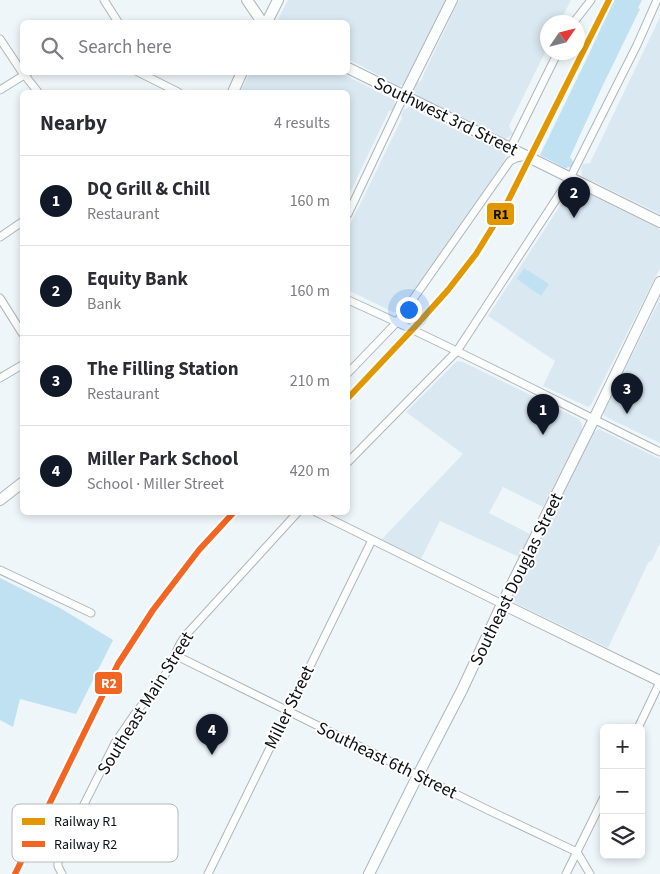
<!DOCTYPE html>
<html lang="en">
<head>
<meta charset="utf-8">
<style>
  body { margin:0; font-family:"Source Sans 3",sans-serif; background:#f7f7f7; color:#2b2b33 }
  .controls { position:absolute; right:15px; bottom:15px; display:grid; overflow:hidden; border-radius:8px; box-shadow:0 2px 8px #0003 }
  .controls button { width:45px; height:45px; display:grid; place-items:center; padding:0; border:0; border-bottom:1px solid #e1e1e2; background:#fff; color:#2b2b33; font:25px sans-serif }
  .compass { position:absolute; left:540px; top:15px; width:45px; height:45px; border-radius:50%; background:#fff; box-shadow:0 2px 8px #0003; rotate:55deg }
  .you { position:absolute; left:408px; top:309px; width:18px; height:18px; margin:-12px; border:4px solid #fff; border-radius:50%; background:#1a73e8; box-shadow:0 0 0 8px #1a73e833 }
  .badge { display:grid; place-items:center; width:32px; height:32px; border-radius:50%; background:#111827; color:#fff; font-size:16px; font-weight:700 }
  .pin { position:absolute; translate:-50% -41px; filter:drop-shadow(0 1px 2px #0008) }
  .pin::after { content:''; position:absolute; top:26px; width:18px; height:15px; background:inherit; clip-path:polygon(0 0,100% 0,50% 100%) }
  .list { margin:0; padding:0; list-style:none }
  h2 { display:flex; justify-content:space-between; align-items:center; height:65px; margin:0; padding:0 20px; font-size:21px }
  h2 small { font-size:16px; font-weight:400; color:#7c7c81 }
  .list li { display:grid; grid-template-columns:32px 1fr auto; gap:15px; align-items:center; box-sizing:border-box; height:90px; padding:0 20px; border-top:1px solid #e1e1e2 }
  .list b { display:block; font-size:19px; white-space:nowrap }
  .list p { margin:0; font-size:16px; white-space:nowrap; color:#7c7c81 }
  .list em { font-size:16px; font-style:normal; color:#7c7c81 }
  .icon { flex:none; width:28px; height:28px; fill:none; stroke:currentColor; stroke-width:2; stroke-linecap:round; stroke-linejoin:round }
  .map { position:relative; flex:none; width:660px; height:874px; overflow:hidden }
  .search { position:absolute; background:#fff; box-shadow:0 2px 8px #0003; left:20px; top:20px; width:330px; height:55px; display:flex; align-items:center; gap:12px; box-sizing:border-box; padding:0 18px; border-radius:8px; color:#7c7c81; font-size:19px }
  .panel { position:absolute; background:#fff; box-shadow:0 2px 8px #0003; left:20px; top:90px; width:330px; height:425px; border-radius:8px }
  .map>svg:first-child { display:block }
  .built { fill:#dae9f1 }
  .green { fill:#bfe1f1 }
  .lines { fill:none; stroke-linecap:round; stroke-linejoin:round }
  .street-casing { stroke:#afb5b8; stroke-width:9 }
  .secondary-casing { stroke:#afb5b8; stroke-width:12 }
  .street { stroke:#fcfefe; stroke-width:7 }
  .secondary { stroke:#fcfefe; stroke-width:10 }
  .rail-1-casing { stroke:#fff; stroke-width:10 }
  .rail-2-casing { stroke:#fff; stroke-width:10 }
  .rail-1 { stroke:#e09702; stroke-width:6 }
  .rail-2 { stroke:#f26522; stroke-width:6 }
  .labels { text-anchor:middle; stroke-width:4; stroke-linejoin:round; paint-order:stroke }
  .street-label { font-size:18px; fill:#0d1113; stroke:#fff }
  .key { fill:#fff; stroke:#b6b8b8; stroke-width:1 }
  .key-label { font-size:14px; fill:#0d1113 }
  .line-badge { stroke:#fff; stroke-width:2 }
  .badge-label { font-size:14px; text-anchor:middle; font-weight:bold; fill:#fff }
  .pale-badge-label { font-size:14px; text-anchor:middle; font-weight:bold; fill:#111 }
</style>
</head>
<body>
<div class="map">
<svg width="660" height="874" viewBox="0 0 660 874">
  <rect width="100%" height="100%" fill="#eef6fa"/>
  <g class="built">
    <path d="M288,0H447L407,83L403,85L399,86L348,59V22H280L278,20L279,17Z"/>
    <path d="M459,0H571L560,22H548L547,48L509,126L513,134L505,139L496,136L495,133L426,100H422L418,97L414,90L416,83L420,82Z"/>
    <path d="M660,17V214L592,181H588L582,176L581,169L583,164L590,163Z"/>
    <path d="M250,73H341L394,100L395,104L394,108L393,111H389L348,197V92H240Z"/>
    <path d="M410,106L417,109L420,113L495,148L498,147L501,149L506,156L502,166L402,309L398,312H393L348,290V229L402,118L401,115L404,110Z"/>
    <path d="M576,188H580L584,190L585,192L660,229V268L591,405L588,407L543,386L555,361L488,316L569,192Z"/>
    <path d="M660,299V443L606,417L604,415V412Z"/>
    <path d="M457,361L463,362L579,419L582,424V430L543,507L503,487L489,513L530,534L519,557L440,521L421,559L381,540L463,454L406,412Z"/>
    <path d="M599,429L660,459V543L652,560L648,563L608,648L517,604L514,602L512,596L593,433Z"/>
  </g>
  <g class="green">
    <path d="M614,0H642L638,8L640,9L602,87L570,157L574,163L571,167L565,168L540,155L587,58Z"/>
    <path d="M524,268L549,284L541,296L517,279Z"/>
    <path d="M0,578L60,608L113,640L76,714L20,699L13,727L0,720Z"/>
  </g>
  <g class="lines">
    <g class="street-casing">
      <g id="street">
        <path d="M104,0L118,22"/>
        <path d="M574,22L591,0"/>
        <path d="M0,39L22,72"/>
        <path d="M138,72L178,92"/>
        <path d="M23,73L38,92"/>
        <path d="M0,90L29,72"/>
        <path d="M511,147L558,52"/>
        <path d="M348,214L404,96"/>
        <path d="M0,237L22,222"/>
        <path d="M0,298L22,333"/>
        <path d="M348,300C454,347 556,401 660,452"/>
        <path d="M348,373L397,322L510,161L516,158L526,156"/>
        <path d="M0,378L22,365"/>
        <path d="M348,462L457,351L570,178L637,45L657,0"/>
        <path d="M316,512L502,604"/>
        <path d="M0,570L91,613"/>
        <path d="M175,655L488,810L577,852L590,874"/>
        <path d="M638,728L660,682"/>
        <path d="M62,874L58,866V856L115,743L134,715L164,677L180,644L185,636L298,512"/>
        <path d="M208,874L372,540"/>
        <path d="M566,874L604,797"/>
      </g>
    </g>
    <g class="secondary-casing">
      <g id="secondary">
        <path d="M247,0L262,22"/>
        <path d="M267,22L278,0"/>
        <path d="M348,68C452,119 556,170 660,222"/>
        <path d="M233,92L242,72"/>
        <path d="M404,96L452,0"/>
        <path d="M0,500L22,483"/>
        <path d="M502,604L660,681"/>
        <path d="M369,874L418,775L462,690L502,604L594,419L660,282"/>
      </g>
    </g>
    <use href="#street" class="street"/>
    <use href="#secondary" class="secondary"/>
    <g class="rail-1-casing">
      <path id="rail-1" d="M348,398L412,330L448,290L476,254L505,207L609,0"/>
    </g>
    <g class="rail-2-casing">
      <path id="rail-2" d="M15,874L118,664L153,610L199,550L234,512"/>
    </g>
    <use href="#rail-1" class="rail-1"/>
    <use href="#rail-2" class="rail-2"/>
  </g>
  <g class="labels">
    <g class="street-label">
      <text transform="translate(446 116) rotate(26)" y="6">Southwest 3rd Street</text>
      <text transform="translate(516 579) rotate(-64)" y="6">Southeast Douglas Street</text>
      <text transform="translate(145 703) rotate(-58)" y="6">Southeast Main Street</text>
      <text transform="translate(289 707) rotate(-64)" y="6">Miller Street</text>
      <text transform="translate(387 760) rotate(26)" y="6">Southeast 6th Street</text>
    </g>
  </g>
  <rect x="12" y="804" width="166" height="58" rx="8" class="key"/>
  <rect x="22" y="818" width="23" height="7" fill="#e09702"/>
  <rect x="22" y="841" width="23" height="6" fill="#f26522"/>
  <g class="key-label">
    <text x="54" y="826">Railway R1</text>
    <text x="54" y="849">Railway R2</text>
  </g>
  <g class="line-badge">
    <rect x="486" y="202" width="29" height="24" rx="5" fill="#e09702"/>
    <rect x="94" y="671" width="29" height="24" rx="5" fill="#f26522"/>
  </g>
  <g class="badge-label">
    <text x="109" y="688">R2</text>
  </g>
  <g class="pale-badge-label">
    <text x="501" y="219">R1</text>
  </g>
</svg>
<div class="controls">
<button>+</button>
<button>−</button>
<button><svg class="icon" aria-label="layers" viewBox="0 0 24 24"><path d="M12 4l9 5-9 5-9-5zM3 14l9 5 9-5"/></svg></button>
</div>
<svg class="compass" viewBox="-18 -18 36 36"><path d="M0-13l5 13h-10z" fill="#e53935"/><path d="M0 13l5-13h-10z" fill="#7c7c81"/></svg>
<div class="you"></div>
<div class="pin badge" style="left:543px;top:435px">1</div>
<div class="pin badge" style="left:574px;top:218px">2</div>
<div class="pin badge" style="left:627px;top:414px">3</div>
<div class="pin badge" style="left:212px;top:755px">4</div>
<div class="search"><svg class="icon" aria-label="search" viewBox="0 0 24 24"><circle cx="10" cy="10" r="6"/><path d="M15 15l6 6"/></svg>Search here</div>
<section class="panel">
<h2>Nearby<small>4 results</small></h2>
<ul class="list">
<li><span class="badge">1</span><div><b>DQ Grill &amp; Chill</b><p>Restaurant</p></div><em>160 m</em></li>
<li><span class="badge">2</span><div><b>Equity Bank</b><p>Bank</p></div><em>160 m</em></li>
<li><span class="badge">3</span><div><b>The Filling Station</b><p>Restaurant</p></div><em>210 m</em></li>
<li><span class="badge">4</span><div><b>Miller Park School</b><p>School · Miller Street</p></div><em>420 m</em></li>
</ul>
</section>
</div>
</body>
</html>
